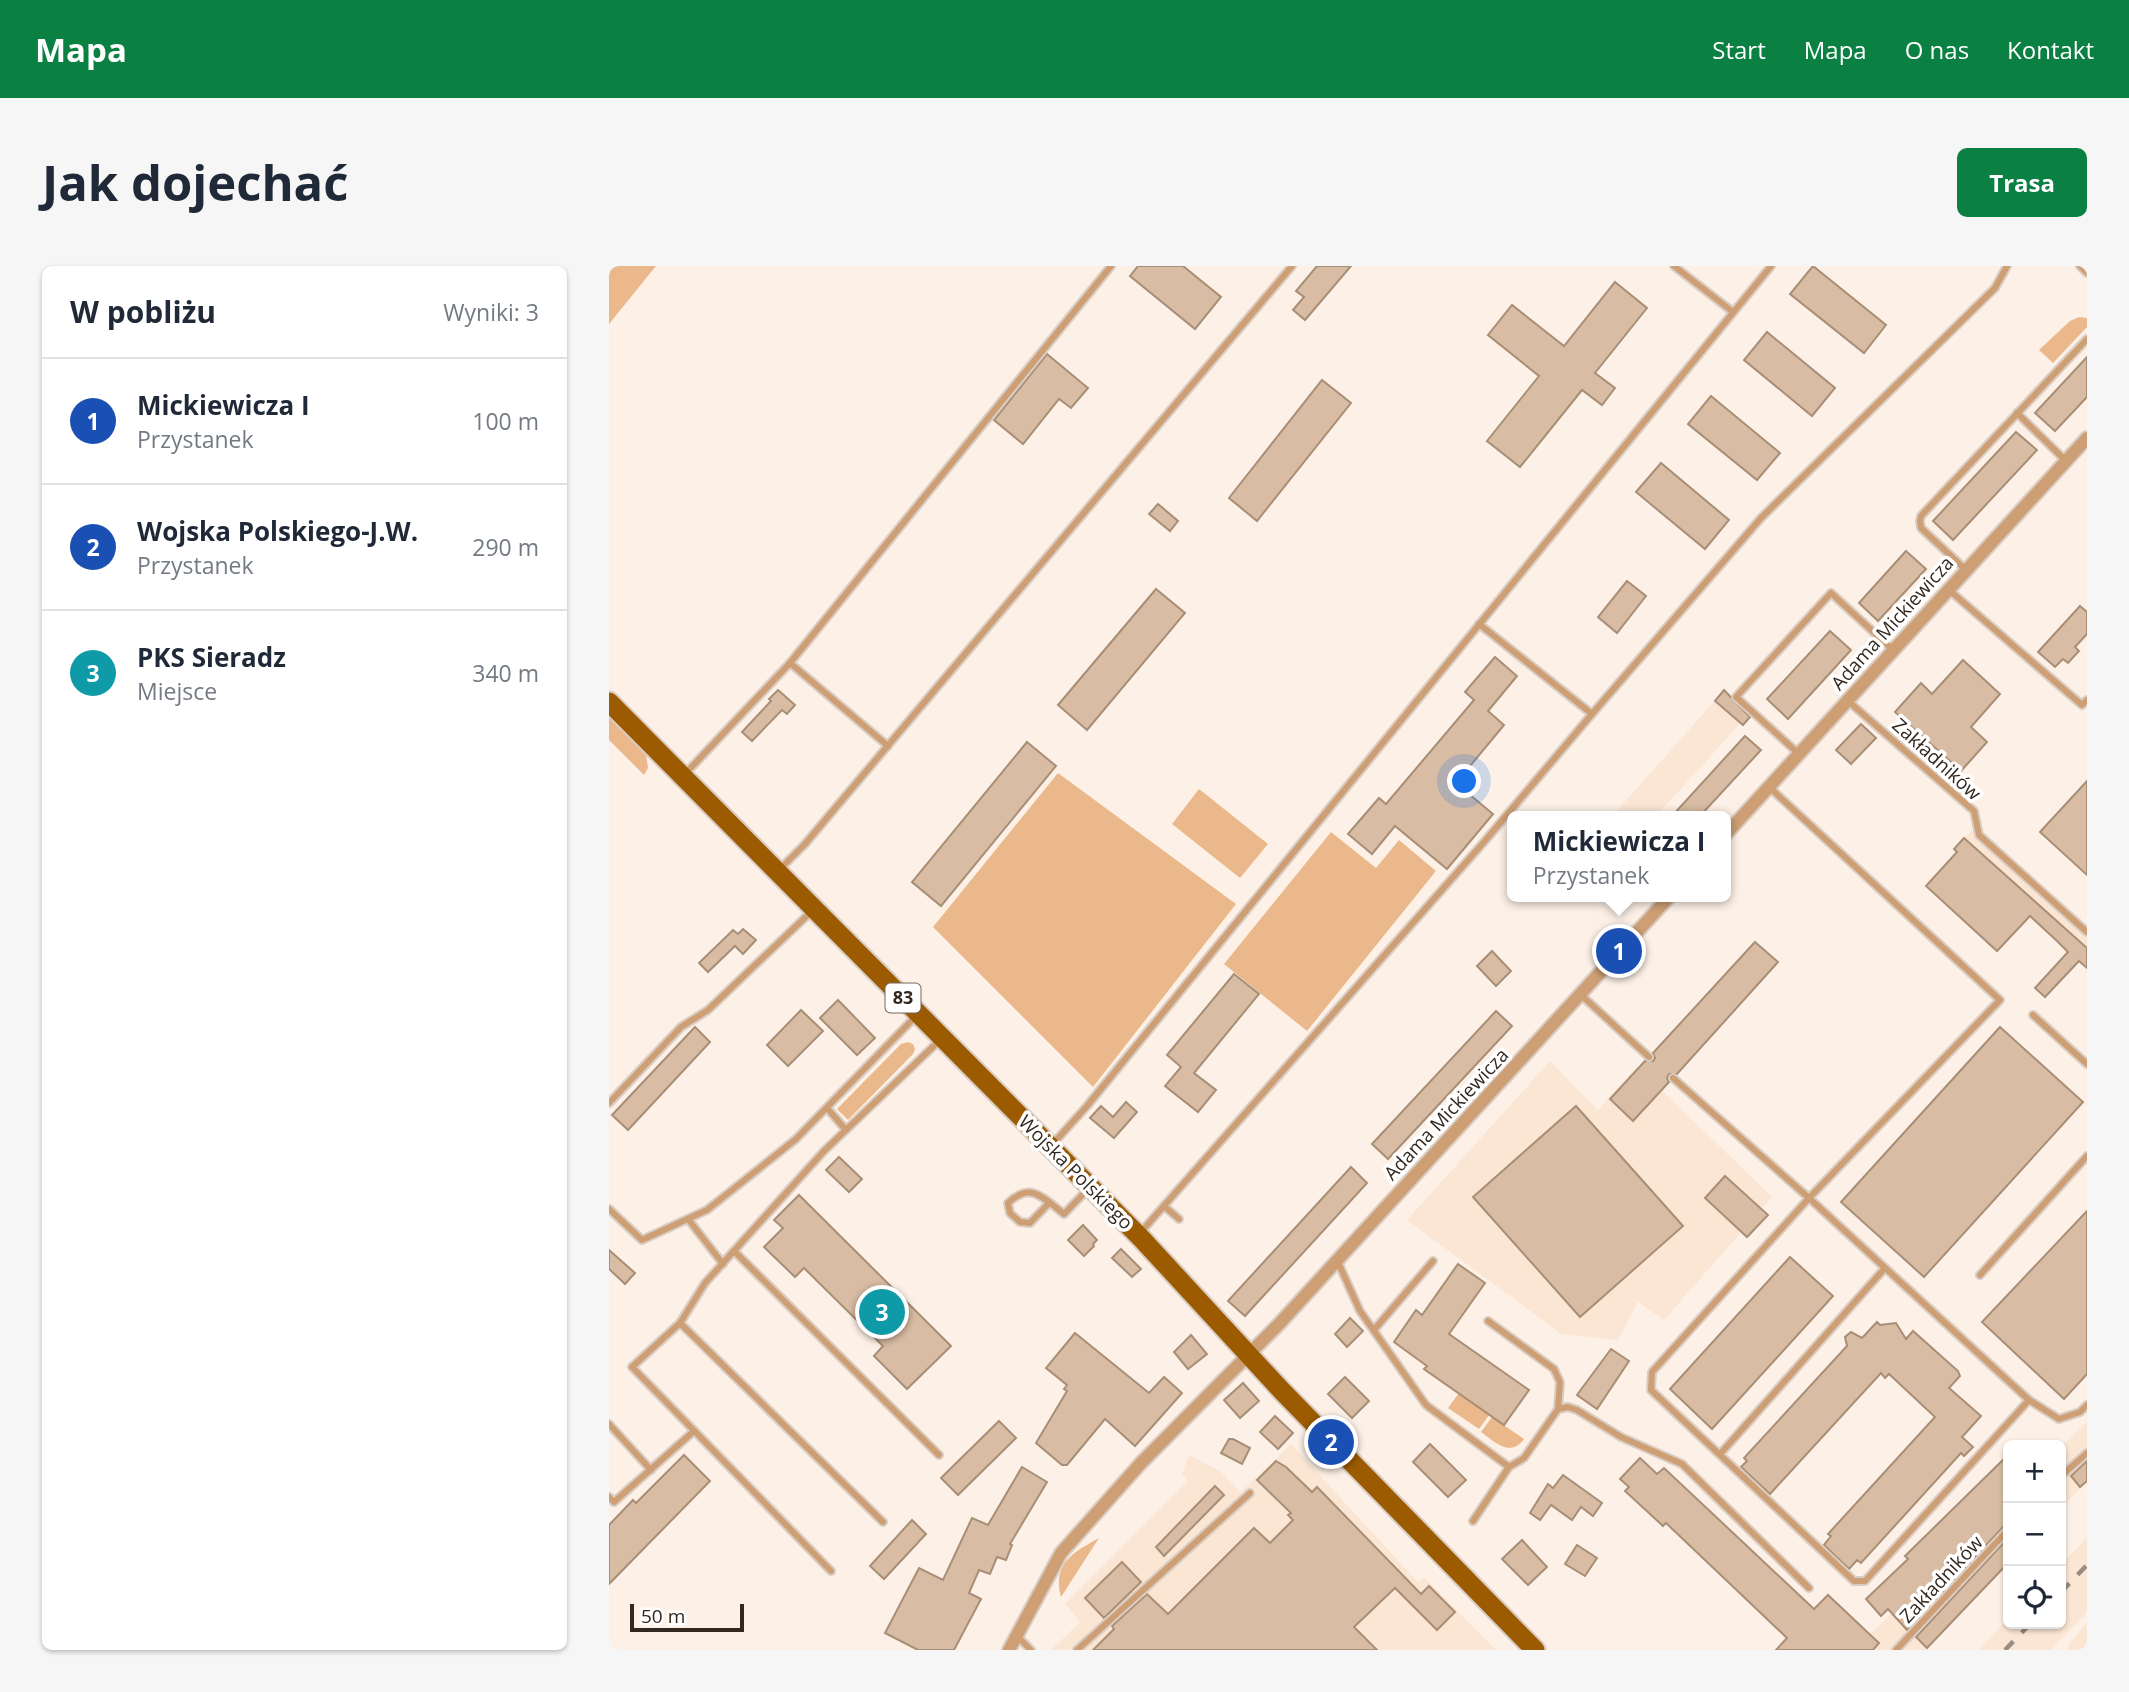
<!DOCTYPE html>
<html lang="pl">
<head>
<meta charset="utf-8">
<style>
  body { margin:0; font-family:"Open Sans",sans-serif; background:#f6f6f7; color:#1f2937 }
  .controls { position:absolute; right:21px; bottom:21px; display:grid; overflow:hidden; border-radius:10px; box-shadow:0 2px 5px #0004 }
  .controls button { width:63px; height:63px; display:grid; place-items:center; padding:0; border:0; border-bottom:2px solid #e0e1e3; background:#fff; color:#1f2937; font:35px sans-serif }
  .scale { position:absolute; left:21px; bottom:18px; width:114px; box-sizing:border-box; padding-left:7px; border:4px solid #33281f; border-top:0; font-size:19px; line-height:24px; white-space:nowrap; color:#33281f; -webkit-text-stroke:5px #fff; paint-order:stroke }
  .you { position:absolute; left:856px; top:516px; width:24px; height:24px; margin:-18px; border:5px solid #fff; border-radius:50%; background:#1a73e8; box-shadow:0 0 0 10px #1a73e833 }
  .badge { display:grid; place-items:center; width:46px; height:46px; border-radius:50%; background:#0b8043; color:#fff; font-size:23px; font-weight:700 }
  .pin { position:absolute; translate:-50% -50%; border:4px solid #fff; box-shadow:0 2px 7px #0006 }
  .popup { position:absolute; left:898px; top:545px; width:224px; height:91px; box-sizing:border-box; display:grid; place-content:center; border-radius:10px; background:#fff; filter:drop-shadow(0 2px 5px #0005); font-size:23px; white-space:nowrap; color:#747a83 }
  .popup b { font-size:26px; color:#1f2937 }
  .popup::after { content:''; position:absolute; left:50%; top:100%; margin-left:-14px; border:14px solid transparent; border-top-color:#fff }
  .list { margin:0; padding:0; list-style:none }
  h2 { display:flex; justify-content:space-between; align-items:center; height:91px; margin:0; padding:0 28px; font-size:30px }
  h2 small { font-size:23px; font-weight:400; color:#747a83 }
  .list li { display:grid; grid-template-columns:46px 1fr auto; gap:21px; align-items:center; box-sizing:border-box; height:126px; padding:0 28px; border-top:2px solid #e0e1e3 }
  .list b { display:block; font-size:26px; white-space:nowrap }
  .list p { margin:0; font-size:23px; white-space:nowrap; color:#747a83 }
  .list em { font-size:23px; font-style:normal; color:#747a83 }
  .icon { flex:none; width:38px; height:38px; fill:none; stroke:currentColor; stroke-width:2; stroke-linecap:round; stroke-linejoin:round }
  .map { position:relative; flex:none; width:1478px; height:1384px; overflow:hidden; border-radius:10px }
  header { display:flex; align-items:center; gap:42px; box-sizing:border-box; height:98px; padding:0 35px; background:#0b8043; color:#fff }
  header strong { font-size:33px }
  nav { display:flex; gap:38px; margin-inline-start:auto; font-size:24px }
  .intro { display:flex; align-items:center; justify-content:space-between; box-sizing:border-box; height:168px; padding:0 42px }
  h1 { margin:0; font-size:49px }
  .button { padding:18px 32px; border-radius:10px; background:#0b8043; color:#fff; font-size:24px; font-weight:700 }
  main { display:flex; gap:42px; padding:0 42px }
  aside { flex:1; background:#fff; border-radius:10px; box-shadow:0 2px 5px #0004 }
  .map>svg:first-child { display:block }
  .built { fill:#fbe6d4 }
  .green { fill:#eab88a }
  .building { fill:#d8bca3; stroke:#a88e76; stroke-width:2 }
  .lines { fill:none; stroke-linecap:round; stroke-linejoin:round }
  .lane-casing { stroke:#d9cdc3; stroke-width:10 }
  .street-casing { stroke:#d9cdc3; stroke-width:16 }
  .primary-casing { stroke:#d9cdc3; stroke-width:23 }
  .lane { stroke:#ce9f74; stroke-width:6 }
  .street { stroke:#ce9f74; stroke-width:12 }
  .primary { stroke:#9c5b00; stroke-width:19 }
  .rail { stroke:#988c83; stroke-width:4.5; stroke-dasharray:12 12; stroke-linecap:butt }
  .labels { text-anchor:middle; stroke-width:7; stroke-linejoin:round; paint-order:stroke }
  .shield { fill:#fff; stroke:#706862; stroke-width:2 }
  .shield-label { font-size:18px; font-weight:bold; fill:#33281f }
  .street-label { font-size:19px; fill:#33281f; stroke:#fff }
</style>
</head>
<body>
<header>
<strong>Mapa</strong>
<nav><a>Start</a><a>Mapa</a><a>O nas</a><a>Kontakt</a></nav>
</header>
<div class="intro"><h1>Jak dojechać</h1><a class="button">Trasa</a></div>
<main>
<aside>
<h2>W pobliżu<small>Wyniki: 3</small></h2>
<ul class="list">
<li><span class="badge" style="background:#1a4fb4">1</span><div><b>Mickiewicza I</b><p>Przystanek</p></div><em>100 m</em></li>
<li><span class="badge" style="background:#1a4fb4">2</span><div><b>Wojska Polskiego-J.W.</b><p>Przystanek</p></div><em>290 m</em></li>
<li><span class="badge" style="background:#0f9aa8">3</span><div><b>PKS Sieradz</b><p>Miejsce</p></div><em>340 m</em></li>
</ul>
</aside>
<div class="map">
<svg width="1478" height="1384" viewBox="0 0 1478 1384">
  <rect width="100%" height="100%" fill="#fdf1e7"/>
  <g class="built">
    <path d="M1113,427L1138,450L1047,550H1003Z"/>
    <path d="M1363,564L1478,670V702L1345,583Z"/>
    <path d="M941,795L989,844L1028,800L1163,931L1055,1054L1029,1036L1009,1074L952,1068L798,954Z"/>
    <path d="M1478,1156V1215L1452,1242V1181Z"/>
    <path d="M682,1178L809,1316L815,1311L887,1384H442L471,1356L456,1338L579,1215L573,1208L580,1189L611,1205L632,1226Z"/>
    <path d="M1399,1230V1297L1316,1384H1246Z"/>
    <path d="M1478,1272V1346L1442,1384H1369L1399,1353V1358H1452V1298Z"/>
    <path d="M1478,1356V1384H1459V1379Z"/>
  </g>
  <g class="green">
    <path d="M0,0H47L0,58Z"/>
    <path d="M1470,51L1478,52V61L1444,97L1430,84L1461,55Z"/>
    <path d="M0,452L37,488L39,502L35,509L0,474Z"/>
    <path d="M449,507L627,638L484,821L324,661Z"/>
    <path d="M590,523L659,578L631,612L563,558Z"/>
    <path d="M722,566L767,602L790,574L827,605L698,765L615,698Z"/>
    <path d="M299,776L304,778L306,783L304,788L239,854L228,843L292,778Z"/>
    <path d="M850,1127L880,1149L870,1163L839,1142Z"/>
    <path d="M883,1151L915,1173C901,1192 886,1176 872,1166Z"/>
    <path d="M490,1272L452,1331C443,1297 465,1286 490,1272Z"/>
  </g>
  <g class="building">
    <path d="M529,0H574L612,31L586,63L521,10Z"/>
    <path d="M708,0H742L696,54L684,44L695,31L687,25Z"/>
    <path d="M1204,0L1277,59L1255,87L1181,28Z"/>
    <path d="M1006,16L1038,42L986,107L1006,122L993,139L973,124L911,201L878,175L930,110L879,69L903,39L955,80Z"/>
    <path d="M1158,66L1226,122L1203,150L1135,94Z"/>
    <path d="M438,88L479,122L462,142L450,133L414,178L385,154Z"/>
    <path d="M1478,91V131L1446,165L1426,147Z"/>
    <path d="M713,114L742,137L648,255L620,232Z"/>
    <path d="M1102,130L1171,187L1148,214L1079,158Z"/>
    <path d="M1407,166L1428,184L1344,274L1324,255Z"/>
    <path d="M1052,197L1120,254L1096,283L1027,226Z"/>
    <path d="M549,238L569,255L561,265L540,248Z"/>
    <path d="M1297,285L1317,303L1269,355L1250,337Z"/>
    <path d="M1018,315L1037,330L1008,367L989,351Z"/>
    <path d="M547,323L576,347L478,464L449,439Z"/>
    <path d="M1471,340L1478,346V368L1466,381L1470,385L1459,397L1454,393L1446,401L1429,386Z"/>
    <path d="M1221,365L1242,384L1179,453L1158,433Z"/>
    <path d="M886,391L908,410L879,445L895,459L847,517L884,548L838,603L786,560L763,588L739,568L770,532L777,538L865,434L856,426Z"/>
    <path d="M1354,394L1391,428L1362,461L1378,476L1352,505L1286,446L1312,417L1323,428Z"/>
    <path d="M169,424L186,439L178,448L173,444L143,475L133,466L162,435L160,433Z"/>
    <path d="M1115,424L1141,451L1134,459L1106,435Z"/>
    <path d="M1252,458L1267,472L1242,498L1227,484Z"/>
    <path d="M1136,470L1152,484L1091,550H1063Z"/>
    <path d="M418,476L447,500L332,640L303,616Z"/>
    <path d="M1478,515V609L1431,566Z"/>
    <path d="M1355,572L1478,682V702L1470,695L1436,731L1426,722L1459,686L1448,675L1421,650L1388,685L1317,620L1348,586L1345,583Z"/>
    <path d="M134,663L147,674L134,688L126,680L99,706L90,697L124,664L129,668Z"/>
    <path d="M1146,676L1169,696L1068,808H1060L1058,812L1060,816L1024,855L1001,833L1036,795H1044L1046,792L1044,787Z"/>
    <path d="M883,685L902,705L887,720L868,700Z"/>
    <path d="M625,708L650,728L585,807L607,824L589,846L556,820L572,801L558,789Z"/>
    <path d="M229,734L266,772L248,789L211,752Z"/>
    <path d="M192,744L214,765L179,800L158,779Z"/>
    <path d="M887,745L903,760L779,893L763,878Z"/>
    <path d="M86,761L101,776L19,864L3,849Z"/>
    <path d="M1391,761L1474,836L1315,1011L1232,936Z"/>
    <path d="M517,836L528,846L505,872L481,852L492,840L504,851Z"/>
    <path d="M967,840L1074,960L971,1051L864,931Z"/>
    <path d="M230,891L253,913L240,926L217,904Z"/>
    <path d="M742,901L758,917L636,1050L619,1035Z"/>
    <path d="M1116,910L1159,949L1138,971L1096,932Z"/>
    <path d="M190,929L342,1080L298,1123L265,1090L274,1080L195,1002L186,1011L155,981L174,962L165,954Z"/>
    <path d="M1478,945V1108L1455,1133L1373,1056Z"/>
    <path d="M474,959L488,974L484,978L485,980L475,990L459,974Z"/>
    <path d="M512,983L532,1003L523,1011L503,992Z"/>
    <path d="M0,984L26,1007L16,1018L0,1003Z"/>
    <path d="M1181,991L1224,1030L1103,1163L1061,1123Z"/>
    <path d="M849,998L876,1017L840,1068L920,1124L895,1159L815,1103L818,1100L785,1076L807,1044L813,1049Z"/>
    <path d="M741,1052L754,1065L738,1081L726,1068Z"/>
    <path d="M1268,1056L1271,1059L1287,1057L1297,1073L1304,1065L1349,1105L1351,1110L1340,1122L1372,1150L1353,1171L1364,1181L1355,1190L1352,1187L1252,1297L1248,1294L1240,1303L1215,1279L1222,1270L1219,1268L1326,1151L1280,1108L1276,1112L1272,1107L1161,1228L1132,1201L1138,1195L1135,1192L1238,1080L1236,1071L1242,1066L1253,1072Z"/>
    <path d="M466,1067L540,1127L555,1111L573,1127L526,1180L496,1153L458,1199H453L427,1177L458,1125L455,1123L458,1119L437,1102Z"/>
    <path d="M582,1069L598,1088L579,1103L565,1086Z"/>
    <path d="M1002,1083L1020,1095L988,1143L968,1129Z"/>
    <path d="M736,1111L760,1135L743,1152L719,1128Z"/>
    <path d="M634,1117L650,1135L631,1152L615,1134Z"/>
    <path d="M666,1150L684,1167L669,1183L651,1166Z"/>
    <path d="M390,1155L407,1172L349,1229L332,1212Z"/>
    <path d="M620,1173H624L641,1182L633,1198L612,1187Z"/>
    <path d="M821,1178L857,1214L839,1231L804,1196Z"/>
    <path d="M75,1189L101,1215L0,1318V1259L24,1234L27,1237Z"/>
    <path d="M1399,1189V1258L1395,1260L1298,1364L1279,1343L1272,1350L1257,1333L1299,1293L1296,1290Z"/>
    <path d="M1031,1192L1048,1208L1055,1202L1205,1343L1219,1329L1270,1377L1264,1384H1167L1178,1372L1057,1257L1054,1260L1016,1225L1020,1221L1011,1213Z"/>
    <path d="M667,1195L677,1201L703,1226L708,1221L812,1328L820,1320L846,1346L828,1364L786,1322L745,1361L768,1384H484L505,1363L503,1360L538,1328L559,1348L645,1262L661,1277L684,1254L679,1249L682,1247L648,1214Z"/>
    <path d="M1478,1195V1215L1471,1221L1462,1210Z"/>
    <path d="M413,1201L438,1216L401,1278L403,1279L397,1294L388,1291L381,1308L370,1304L360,1327L372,1333L345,1384H309L276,1367L310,1302L334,1314L363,1252L379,1259Z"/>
    <path d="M954,1209L993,1237L984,1250L972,1241L963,1254L942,1239L931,1254L921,1247L939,1218L944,1222Z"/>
    <path d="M606,1220L615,1229L555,1290L547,1281Z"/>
    <path d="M303,1254L317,1268L275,1313L261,1300Z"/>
    <path d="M1399,1272V1297L1318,1382L1307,1371Z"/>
    <path d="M913,1274L938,1301L919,1319L893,1293Z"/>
    <path d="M968,1279L988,1292L976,1310L956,1298Z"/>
    <path d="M513,1296L532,1316L495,1352L476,1332Z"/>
  </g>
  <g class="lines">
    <g class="lane-casing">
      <g id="lane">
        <path d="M1065,0L1124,46"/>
        <path d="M1471,0L1478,7"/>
        <path d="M1408,147L1457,195"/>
        <path d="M1357,304L1312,262L1311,255L1312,250L1478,73"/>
        <path d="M1340,324L1473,439L1478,434"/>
        <path d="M870,358L983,448L1152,252L1386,22L1398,0"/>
        <path d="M181,397L279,480"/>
        <path d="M1239,435L1365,545L1370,569L1478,666"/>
        <path d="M1190,488L1127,431L1222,327L1284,384"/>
        <path d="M76,508L181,397L502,0"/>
        <path d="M170,604L196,578L683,0"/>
        <path d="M972,729L1040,791"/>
        <path d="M1424,749L1478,798"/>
        <path d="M1064,812L1200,932L1420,1134L1256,1315H1245L1042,1124L1043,1106L1200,932L1391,734L1160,521"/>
        <path d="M0,837L72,761L99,744L204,644"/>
        <path d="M218,842L237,864"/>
        <path d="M442,880L478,840L1162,0"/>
        <path d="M440,937L421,957L411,956L401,947L399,937C422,915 434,932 455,948L479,923"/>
        <path d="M555,940L570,953"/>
        <path d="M0,943L33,974L98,944L187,873L308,749"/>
        <path d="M79,953L114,998"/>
        <path d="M532,966L875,576L983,448"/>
        <path d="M125,985L330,1189"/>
        <path d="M728,994L751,1045L817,1139L900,1201L915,1192L949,1143L959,1141L968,1144L1012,1171L1073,1198L1200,1322"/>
        <path d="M1371,1009L1478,890"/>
        <path d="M879,1055L945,1103L951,1116L949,1143"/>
        <path d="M71,1057L23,1101L222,1305"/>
        <path d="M765,1064L824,995"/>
        <path d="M1420,1134L1450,1153L1471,1146L1478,1139"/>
        <path d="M0,1158L42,1204"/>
        <path d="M1112,1187L1276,1002"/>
        <path d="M1452,1210L1478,1187"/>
        <path d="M0,1231L5,1236L85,1165"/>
        <path d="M864,1255L900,1201"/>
        <path d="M274,1256L71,1057L96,1017L215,885L331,774"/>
        <path d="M408,1370L422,1384"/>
        <path d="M468,1384L641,1227"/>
        <path d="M1287,1384L1399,1264"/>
      </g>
    </g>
    <g class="street-casing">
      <g id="street">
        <path d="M1117,568L1478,172"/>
        <path d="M400,1384L452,1287L532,1197L671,1057L1060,631"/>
      </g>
    </g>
    <g class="primary-casing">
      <path id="primary" d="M0,436L532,972L673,1125L926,1384"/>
    </g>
    <use href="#lane" class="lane"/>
    <use href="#street" class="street"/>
    <use href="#primary" class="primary"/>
    <g class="rail">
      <path d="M1452,1326L1478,1299"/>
      <path d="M1396,1384L1421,1358"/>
    </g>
  </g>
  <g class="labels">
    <rect class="shield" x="276.5" y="717.5" width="35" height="29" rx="5"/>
    <g class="shield-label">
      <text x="294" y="738">83</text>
    </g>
    <g class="street-label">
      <text transform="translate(1283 357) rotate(-48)" y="7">Adama Mickiewicza</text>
      <text transform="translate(1328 493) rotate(42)" y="7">Zakładników</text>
      <text transform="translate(837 848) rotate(-47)" y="7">Adama Mickiewicza</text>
      <text transform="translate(467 906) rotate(45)" y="7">Wojska Polskiego</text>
      <text transform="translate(1332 1313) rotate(-47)" y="7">Zakładników</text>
    </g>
  </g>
</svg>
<div class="controls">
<button>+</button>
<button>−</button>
<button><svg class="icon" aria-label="locate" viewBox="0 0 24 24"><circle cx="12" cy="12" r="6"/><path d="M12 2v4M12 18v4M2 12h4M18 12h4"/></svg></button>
</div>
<div class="scale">50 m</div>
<div class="you"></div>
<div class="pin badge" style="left:1010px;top:685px;background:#1a4fb4">1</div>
<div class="popup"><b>Mickiewicza I</b>Przystanek</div>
<div class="pin badge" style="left:722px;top:1176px;background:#1a4fb4">2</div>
<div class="pin badge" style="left:273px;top:1046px;background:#0f9aa8">3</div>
</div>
</main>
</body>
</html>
